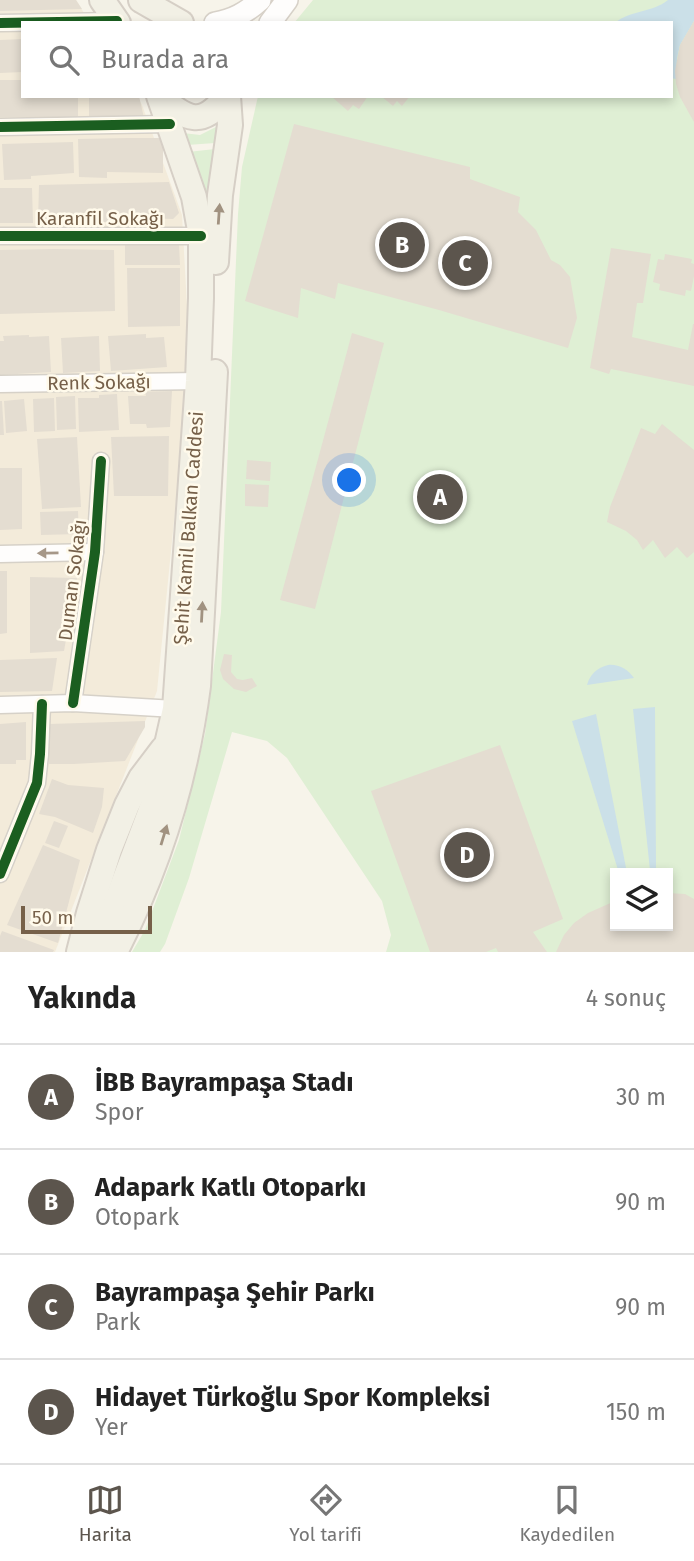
<!DOCTYPE html>
<html lang="tr">
<head>
<meta charset="utf-8">
<style>
  body { margin:0; font-family:"Fira Sans",sans-serif; background:#f6f6f6; color:#222 }
  .controls { position:absolute; right:21px; bottom:21px; display:grid; overflow:hidden; border-radius:0px; box-shadow:0 4px 10px #0003 }
  .controls button { width:63px; height:63px; display:grid; place-items:center; padding:0; border:0; border-bottom:2px solid #e0e0e0; background:#fff; color:#222; font:35px sans-serif }
  .scale { position:absolute; left:21px; bottom:18px; width:131px; box-sizing:border-box; padding-left:7px; border:4px solid #766049; border-top:0; font-size:19px; line-height:24px; white-space:nowrap; color:#766049; -webkit-text-stroke:5px #fffaeb; paint-order:stroke }
  .you { position:absolute; left:350px; top:481px; width:24px; height:24px; margin:-18px; border:5px solid #fff; border-radius:50%; background:#1a73e8; box-shadow:0 0 0 10px #1a73e833 }
  .badge { display:grid; place-items:center; width:46px; height:46px; border-radius:50%; background:#5c554d; color:#fff; font-size:23px; font-weight:700 }
  .pin { position:absolute; translate:-50% -50%; border:4px solid #fff; box-shadow:0 2px 7px #0006 }
  .list { margin:0; padding:0; list-style:none }
  h2 { display:flex; justify-content:space-between; align-items:center; height:91px; margin:0; padding:0 28px; font-size:30px }
  h2 small { font-size:23px; font-weight:400; color:#767676 }
  .list li { display:grid; grid-template-columns:46px 1fr auto; gap:21px; align-items:center; box-sizing:border-box; height:105px; padding:0 28px; border-top:2px solid #e0e0e0 }
  .list b { display:block; font-size:26px; white-space:nowrap }
  .list p { margin:0; font-size:23px; white-space:nowrap; color:#767676 }
  .list em { font-size:23px; font-style:normal; color:#767676 }
  .icon { flex:none; width:38px; height:38px; fill:none; stroke:currentColor; stroke-width:2; stroke-linecap:round; stroke-linejoin:round }
  .map { position:relative; flex:none; width:694px; height:952px; overflow:hidden }
  .search { position:absolute; background:#fff; box-shadow:0 4px 10px #0003; left:21px; right:21px; top:21px; height:77px; display:flex; align-items:center; gap:18px; box-sizing:border-box; padding:0 24px; border-radius:0px; color:#767676; font-size:26px }
  .sheet { height:511px; background:#fff }
  nav { display:flex; justify-content:space-around; align-items:center; box-sizing:border-box; height:98px; border-top:2px solid #e0e0e0; background:#fff; font-size:19px; color:#767676 }
  nav a { display:grid; justify-items:center; gap:4px }
  nav .on { color:#5c554d }
  .map>svg:first-child { display:block }
  .residential { fill:#f3ebda }
  .green { fill:#dfefd4; fill-rule:evenodd }
  .water { fill:#cbe0e8 }
  .building { fill:#e4ddd1 }
  .lines { fill:none; stroke-linecap:round; stroke-linejoin:round }
  .street-casing { stroke:#d6d1c8; stroke-width:19 }
  .secondary-casing { stroke:#d7d1c8; stroke-width:24 }
  .primary-casing { stroke:#d6cfc6; stroke-width:28 }
  .street { stroke:#fefdfc; stroke-width:16 }
  .secondary { stroke:#fefdfc; stroke-width:21 }
  .primary { stroke:#f2f0e5; stroke-width:24 }
  .cycleway-casing { stroke:#fffaeb; stroke-width:15 }
  .cycleway { stroke:#1b5e20; stroke-width:10 }
  .oneway { fill:#a19280 }
  .oneway2 { fill:#a69788 }
  .labels { text-anchor:middle; stroke-width:5; stroke-linejoin:round; paint-order:stroke }
  .street-label { font-size:19px; fill:#766049; stroke:#fffaeb }
</style>
</head>
<body>
<div class="map">
<svg width="694" height="952" viewBox="0 0 694 952">
  <rect width="100%" height="100%" fill="#f7f4ea"/>
  <path class="residential" d="M0,0H76L90,23H23V96H137L142,105L182,215L190,361L157,691L55,952H0Z"/>
  <g class="green">
    <path d="M313,0H694V952H386L391,935L382,901L287,758L267,741L232,732L189,878L165,944L160,952H132L145,930L179,840L205,734L221,612L238,214L242,167L258,96H671V23H294ZM615,873H668V926H615Z"/>
    <path d="M216,127L215,143L187,145L183,133L200,135Z"/>
    <path d="M215,149L210,216L188,152Z"/>
  </g>
  <g class="water">
    <path d="M668,0H694V21L680,45L677,58L676,79L671,78V23H615C630,10 652,13 668,0Z"/>
    <path d="M608,665C619,664 627,669 634,678L587,685C590,674 597,668 608,665Z"/>
    <path d="M655,707L656,870H650L633,709Z"/>
    <path d="M596,714L627,873H619L572,721Z"/>
  </g>
  <g class="building">
    <path d="M0,0H76L82,9L0,11Z"/>
    <path d="M694,21V122L680,97L676,84L675,71L680,45Z"/>
    <path d="M23,39V72L0,73V40Z"/>
    <path d="M0,80H23V96H78V117H0Z"/>
    <path d="M89,96H139L144,118L89,120Z"/>
    <path d="M331,96H368L359,109L353,105L348,111Z"/>
    <path d="M381,96H410L402,106L397,101L393,106Z"/>
    <path d="M294,124L470,167V179L520,197L518,212L536,230L551,260L560,265L570,277L577,318L568,348L439,310L338,283L335,299L301,288L298,318L245,301Z"/>
    <path d="M128,138H163V173L107,172V178L79,177L78,139Z"/>
    <path d="M73,142L74,173L31,176V179L4,180L2,144Z"/>
    <path d="M169,182L179,213L173,219L147,218L146,222H38L39,185Z"/>
    <path d="M0,188H32L33,223H0Z"/>
    <path d="M179,243L180,265H125V244Z"/>
    <path d="M611,248L651,254L643,303H637L632,337L688,350L693,324H694V386L611,369L609,374L590,368Z"/>
    <path d="M54,249L114,250L115,311L0,314V250Z"/>
    <path d="M665,254L692,259L691,263L694,264V276L691,291L686,290L685,296L659,290L660,284L653,282L658,259L664,260Z"/>
    <path d="M127,268H180V326L128,327Z"/>
    <path d="M352,333L384,343L315,609L280,600Z"/>
    <path d="M146,334V338L164,337L167,367L111,371L108,336Z"/>
    <path d="M29,335V337L49,336L51,372L0,375V341H4L3,336Z"/>
    <path d="M99,336L100,371L63,373L61,338Z"/>
    <path d="M172,391L170,427L147,428L146,424H130L128,396H146L145,392Z"/>
    <path d="M117,394L119,430L79,432L78,398H99V395Z"/>
    <path d="M75,396L76,429L57,430L56,397Z"/>
    <path d="M54,398L55,431L34,432L33,399Z"/>
    <path d="M24,399L27,431L6,433L4,401Z"/>
    <path d="M0,401H2L4,435H0Z"/>
    <path d="M662,424L694,450V552L687,558L677,547L665,558L653,540L643,550L637,540L626,531L607,522L610,507L641,428L655,434Z"/>
    <path d="M169,436L168,496H114L111,437Z"/>
    <path d="M77,437L81,507L42,509L37,439Z"/>
    <path d="M247,460L271,462L270,481L246,479Z"/>
    <path d="M0,468H22V529L0,530Z"/>
    <path d="M245,484L269,485L268,507L245,506Z"/>
    <path d="M78,511L79,534L41,535L40,512Z"/>
    <path d="M0,571H7V633L0,634Z"/>
    <path d="M30,577L77,578L64,651L30,653Z"/>
    <path d="M224,654L232,655L231,672L237,679L243,680L252,678L257,686L246,692L234,689L223,679L220,670Z"/>
    <path d="M57,658L52,691L0,692V660Z"/>
    <path d="M145,721V727L125,761L74,764H49V724Z"/>
    <path d="M26,722V760H16V764H0V724Z"/>
    <path d="M500,745L563,919L533,932L547,952H498L496,948L486,952H430L371,791Z"/>
    <path d="M52,779L68,785L104,788L102,807L93,833L55,817L39,814Z"/>
    <path d="M54,821L68,826L59,848L45,843Z"/>
    <path d="M43,845L80,860L58,943L7,925Z"/>
    <path d="M668,893L685,894L694,899V952H556L564,935L574,923L588,913L615,901V926H668Z"/>
    <path d="M2,931L54,950L53,952H0V936Z"/>
  </g>
  <g class="lines">
    <g class="street-casing">
      <g id="street">
        <path d="M0,23L117,21"/>
        <path d="M0,127L170,124"/>
        <path d="M0,236H201"/>
        <path d="M0,384L198,381"/>
        <path d="M0,554L95,552"/>
        <path d="M73,703L95,552L101,461"/>
        <path d="M0,705L73,703L175,709"/>
        <path d="M0,874L37,783L40,754L42,704"/>
      </g>
    </g>
    <g class="secondary-casing">
      <g id="secondary">
        <path d="M215,23C233,20 246,13 260,0"/>
        <path d="M270,23L287,0"/>
      </g>
    </g>
    <g class="primary-casing">
      <g id="primary">
        <path d="M102,0L118,23"/>
        <path d="M141,0L181,23"/>
        <path d="M160,97C186,119 202,129 226,96"/>
        <path d="M216,262L220,195L230,125L228,96"/>
        <path d="M79,952L89,913L109,850L127,805L141,778L163,749"/>
        <path d="M93,952L117,900L154,802L175,709L198,381L201,298V236L194,197L159,96"/>
        <path d="M115,952C158,869 186,778 198,686L215,372"/>
      </g>
    </g>
    <use href="#street" class="street"/>
    <use href="#secondary" class="secondary"/>
    <use href="#primary" class="primary"/>
    <g class="cycleway-casing">
      <g id="cycleway">
        <path d="M0,23L117,21"/>
        <path d="M0,127L170,124"/>
        <path d="M0,236H201"/>
        <path d="M73,703L95,552L101,461"/>
        <path d="M0,874L37,783L40,754L42,704"/>
      </g>
    </g>
    <use href="#cycleway" class="cycleway"/>
  </g>
  <defs><path id="oneway-solid" d="M-6-.8H1V-3.2L6.5 0L1 3.2V.8H-6Z" transform="scale(1.75)"/></defs>
  <g class="oneway">
    <use href="#oneway-solid" transform="translate(219 214) rotate(-86)"/>
    <use href="#oneway-solid" transform="translate(202 612) rotate(-87)"/>
    <use href="#oneway-solid" transform="translate(164 835) rotate(-73)"/>
  </g>
  <use class="oneway2" href="#oneway-solid" transform="translate(48 553) rotate(179)"/>
  <g class="labels">
    <g class="street-label">
      <text x="100" y="225">Karanfil Sokağı</text>
      <text transform="translate(99 382) rotate(-1)" y="7">Renk Sokağı</text>
      <text transform="translate(188 528) rotate(-86)" y="7">Şehit Kamil Balkan Caddesi</text>
      <text transform="translate(72 580) rotate(-83)" y="7">Duman Sokağı</text>
    </g>
  </g>
</svg>
<div class="controls">
<button><svg class="icon" aria-label="layers" viewBox="0 0 24 24"><path d="M12 4l9 5-9 5-9-5zM3 14l9 5 9-5"/></svg></button>
</div>
<div class="scale">50 m</div>
<div class="you"></div>
<div class="pin badge" style="left:440px;top:497px">A</div>
<div class="pin badge" style="left:402px;top:245px">B</div>
<div class="pin badge" style="left:465px;top:263px">C</div>
<div class="pin badge" style="left:467px;top:855px">D</div>
<div class="search"><svg class="icon" aria-label="search" viewBox="0 0 24 24"><circle cx="10" cy="10" r="6"/><path d="M15 15l6 6"/></svg>Burada ara</div>
</div>
<section class="sheet">
<h2>Yakında<small>4 sonuç</small></h2>
<ul class="list">
<li><span class="badge">A</span><div><b>İBB Bayrampaşa Stadı</b><p>Spor</p></div><em>30 m</em></li>
<li><span class="badge">B</span><div><b>Adapark Katlı Otoparkı</b><p>Otopark</p></div><em>90 m</em></li>
<li><span class="badge">C</span><div><b>Bayrampaşa Şehir Parkı</b><p>Park</p></div><em>90 m</em></li>
<li><span class="badge">D</span><div><b>Hidayet Türkoğlu Spor Kompleksi</b><p>Yer</p></div><em>150 m</em></li>
</ul>
</section>
<nav>
<a class="on"><svg class="icon" aria-label="map" viewBox="0 0 24 24"><path d="M3 6l6-2 6 2 6-2v14l-6 2-6-2-6 2zM9 4v14M15 6v14"/></svg>Harita</a>
<a><svg class="icon" aria-label="directions" viewBox="0 0 24 24"><path d="M12 3l9 9-9 9-9-9zM9 14v-3h6M13 9l2 2-2 2"/></svg>Yol tarifi</a>
<a><svg class="icon" aria-label="saved" viewBox="0 0 24 24"><path d="M7 4h10v16l-5-4-5 4z"/></svg>Kaydedilen</a>
</nav>
</body>
</html>
